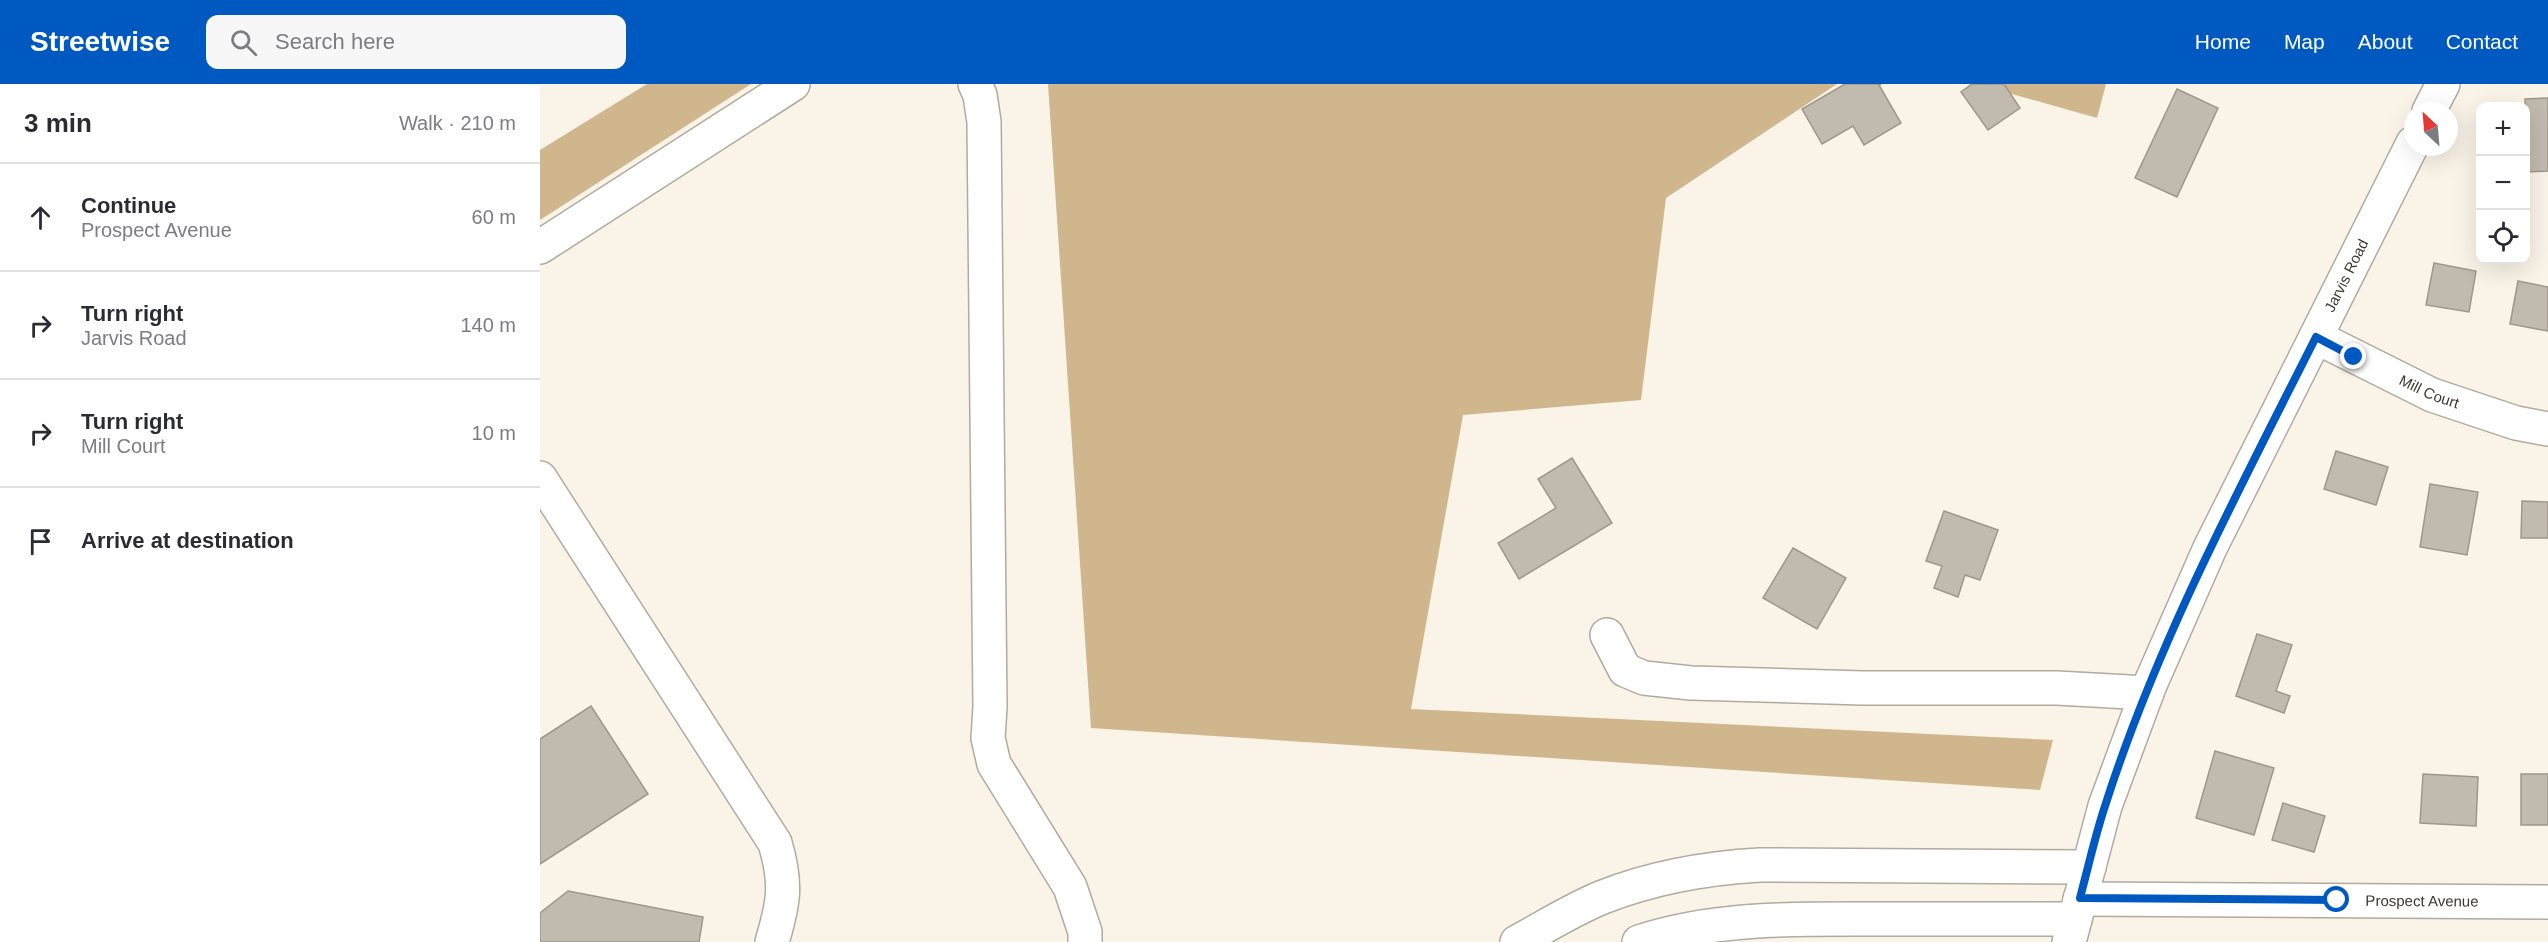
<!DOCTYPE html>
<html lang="en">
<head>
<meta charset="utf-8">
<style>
  body { margin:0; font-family:Arial,sans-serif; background:#f7f7f7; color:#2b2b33 }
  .controls { position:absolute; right:18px; top:18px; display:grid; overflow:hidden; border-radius:12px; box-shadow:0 6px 24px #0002 }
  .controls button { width:54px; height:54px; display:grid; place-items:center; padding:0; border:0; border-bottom:2px solid #e1e1e2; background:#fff; color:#2b2b33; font:30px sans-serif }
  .compass { position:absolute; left:1864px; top:18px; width:54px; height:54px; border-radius:50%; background:#fff; box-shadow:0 6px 24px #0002; rotate:334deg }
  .stop { position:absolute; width:18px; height:18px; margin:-14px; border:4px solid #0058c1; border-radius:50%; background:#fff }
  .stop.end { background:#0058c1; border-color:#fff; box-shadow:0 2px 6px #0008 }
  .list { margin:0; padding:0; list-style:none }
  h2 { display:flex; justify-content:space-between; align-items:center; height:78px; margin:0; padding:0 24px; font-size:26px }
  h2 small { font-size:20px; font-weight:400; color:#7c7c81 }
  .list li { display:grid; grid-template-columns:39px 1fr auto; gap:18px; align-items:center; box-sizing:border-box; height:108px; padding:0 24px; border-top:2px solid #e1e1e2 }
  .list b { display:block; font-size:22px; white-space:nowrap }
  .list p { margin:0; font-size:20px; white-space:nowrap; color:#7c7c81 }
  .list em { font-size:20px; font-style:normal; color:#7c7c81 }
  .icon { flex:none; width:33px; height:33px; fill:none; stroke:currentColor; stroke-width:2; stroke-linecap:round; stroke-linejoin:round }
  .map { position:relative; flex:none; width:2008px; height:858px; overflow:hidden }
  header { display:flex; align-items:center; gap:36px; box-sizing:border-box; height:84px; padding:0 30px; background:#0058c1; color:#fff }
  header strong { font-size:28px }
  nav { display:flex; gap:33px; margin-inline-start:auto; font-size:21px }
  .search { width:420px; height:54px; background:#f7f7f7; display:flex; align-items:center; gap:15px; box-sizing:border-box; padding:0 21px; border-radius:12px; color:#7c7c81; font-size:22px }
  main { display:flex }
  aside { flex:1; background:#fff }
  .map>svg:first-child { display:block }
  .forest { fill:#d0b68d }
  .building { fill:#c1baaf; stroke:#9e978c; stroke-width:1.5 }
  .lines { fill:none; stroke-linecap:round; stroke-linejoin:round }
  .minor-casing { stroke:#b1aa9f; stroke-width:36 }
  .minor { stroke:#fff; stroke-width:33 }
  .route { stroke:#0058c1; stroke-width:8 }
  .labels { text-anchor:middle; stroke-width:4.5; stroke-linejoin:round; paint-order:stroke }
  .street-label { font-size:15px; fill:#3b3833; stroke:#faf3e7 }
</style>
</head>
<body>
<header>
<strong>Streetwise</strong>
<div class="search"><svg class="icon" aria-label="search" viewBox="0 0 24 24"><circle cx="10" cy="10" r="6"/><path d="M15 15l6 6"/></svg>Search here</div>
<nav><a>Home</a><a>Map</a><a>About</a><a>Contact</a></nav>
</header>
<main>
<aside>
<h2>3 min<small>Walk · 210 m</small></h2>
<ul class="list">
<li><svg class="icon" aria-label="ahead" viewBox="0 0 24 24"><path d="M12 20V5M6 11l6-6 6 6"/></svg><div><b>Continue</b><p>Prospect Avenue</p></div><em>60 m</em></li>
<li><svg class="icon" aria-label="right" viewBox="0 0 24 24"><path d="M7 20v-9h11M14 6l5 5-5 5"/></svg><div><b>Turn right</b><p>Jarvis Road</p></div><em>140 m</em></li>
<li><svg class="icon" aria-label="right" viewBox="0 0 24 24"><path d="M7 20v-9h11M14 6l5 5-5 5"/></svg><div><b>Turn right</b><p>Mill Court</p></div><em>10 m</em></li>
<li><svg class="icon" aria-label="arrive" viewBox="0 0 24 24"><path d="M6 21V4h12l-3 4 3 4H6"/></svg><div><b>Arrive at destination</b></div></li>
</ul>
</aside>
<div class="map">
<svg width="2008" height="858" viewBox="0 0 2008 858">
  <rect width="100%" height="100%" fill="#faf3e7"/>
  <g class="forest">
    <path d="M107,0H211L0,136V66Z"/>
    <path d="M508,0H1297L1126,114L1101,316L923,331L871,625L1513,656L1500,706L551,644Z"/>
    <path d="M1442,0H1566L1557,34L1444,2Z"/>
  </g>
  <g class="building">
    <path d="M1305,0H1341L1339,1L1361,39L1324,61L1313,42L1282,60L1262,25Z"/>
    <path d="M1432,0H1464L1480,24L1448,46L1421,8Z"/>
    <path d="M1637,5L1678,24L1637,113L1595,94Z"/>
    <path d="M2008,14V87L1987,88L1985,15Z"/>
    <path d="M1894,179L1936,187L1929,228L1886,221Z"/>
    <path d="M1978,197L2008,203V247L1970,240Z"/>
    <path d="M1796,367L1848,383L1836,421L1784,405Z"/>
    <path d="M1032,374L1072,439L979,495L958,459L1016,424L998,395Z"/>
    <path d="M1890,400L1938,408L1927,471L1880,463Z"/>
    <path d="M1982,417L2008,418V454H1981Z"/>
    <path d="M1404,427L1458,446L1440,496L1425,491L1418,513L1394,504L1402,482L1386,477Z"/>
    <path d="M1253,464L1306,494L1277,545L1223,514Z"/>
    <path d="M1717,550L1752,561L1736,607L1750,612L1744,629L1696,612Z"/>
    <path d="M51,622L108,710L0,780V655Z"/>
    <path d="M1675,667L1734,684L1714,751L1656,734Z"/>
    <path d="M1883,690L1938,693L1936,742L1880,739Z"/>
    <rect x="1981" y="690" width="27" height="51"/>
    <path d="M1743,719L1785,732L1774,768L1732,756Z"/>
    <path d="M28,807L163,833L159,858H0V829Z"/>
  </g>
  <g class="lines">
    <g class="minor-casing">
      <g id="minor">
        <path d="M435,0L440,11L444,38L450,623L448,654L454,680L530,803L545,848V858"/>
        <path d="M1889,27L1903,0"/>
        <path d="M0,163L253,0"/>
        <path id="s1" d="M1776,253L1892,311L1976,339L2008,345"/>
        <path d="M0,394L235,759C247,800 244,818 232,858"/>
        <path d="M1067,551L1085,586L1104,594L1151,599L1323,604H1517L1607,609"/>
        <path id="s2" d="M1540,815L2008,818"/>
        <path d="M977,858C1005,843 1033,825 1063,813C1114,793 1166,784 1220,781L1549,783"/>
        <path d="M1099,858C1175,833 1254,835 1334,835C1401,835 1468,835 1535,835"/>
        <path id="s3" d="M1529,858L1565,722L1609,603L1670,464L1873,59"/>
      </g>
    </g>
    <use href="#minor" class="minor"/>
  </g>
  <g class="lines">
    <path class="route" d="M1797,816L1540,814C1548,784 1555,752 1565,722C1617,559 1699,406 1776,253L1814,273"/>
  </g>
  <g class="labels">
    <g class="street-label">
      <text dy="5" stroke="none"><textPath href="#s3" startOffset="724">Jarvis Road</textPath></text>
      <text dy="5" stroke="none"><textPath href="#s1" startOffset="126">Mill Court</textPath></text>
      <text dy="5" stroke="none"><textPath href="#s2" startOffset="342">Prospect Avenue</textPath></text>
    </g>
  </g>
</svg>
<div class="controls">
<button>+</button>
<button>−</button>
<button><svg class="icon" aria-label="locate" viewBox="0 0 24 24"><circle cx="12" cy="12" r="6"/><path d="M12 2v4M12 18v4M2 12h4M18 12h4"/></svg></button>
</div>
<svg class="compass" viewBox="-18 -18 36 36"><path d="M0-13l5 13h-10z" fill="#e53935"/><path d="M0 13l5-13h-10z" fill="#7c7c81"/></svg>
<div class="stop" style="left:1797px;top:816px"></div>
<div class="stop end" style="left:1814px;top:273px"></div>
</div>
</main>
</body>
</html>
